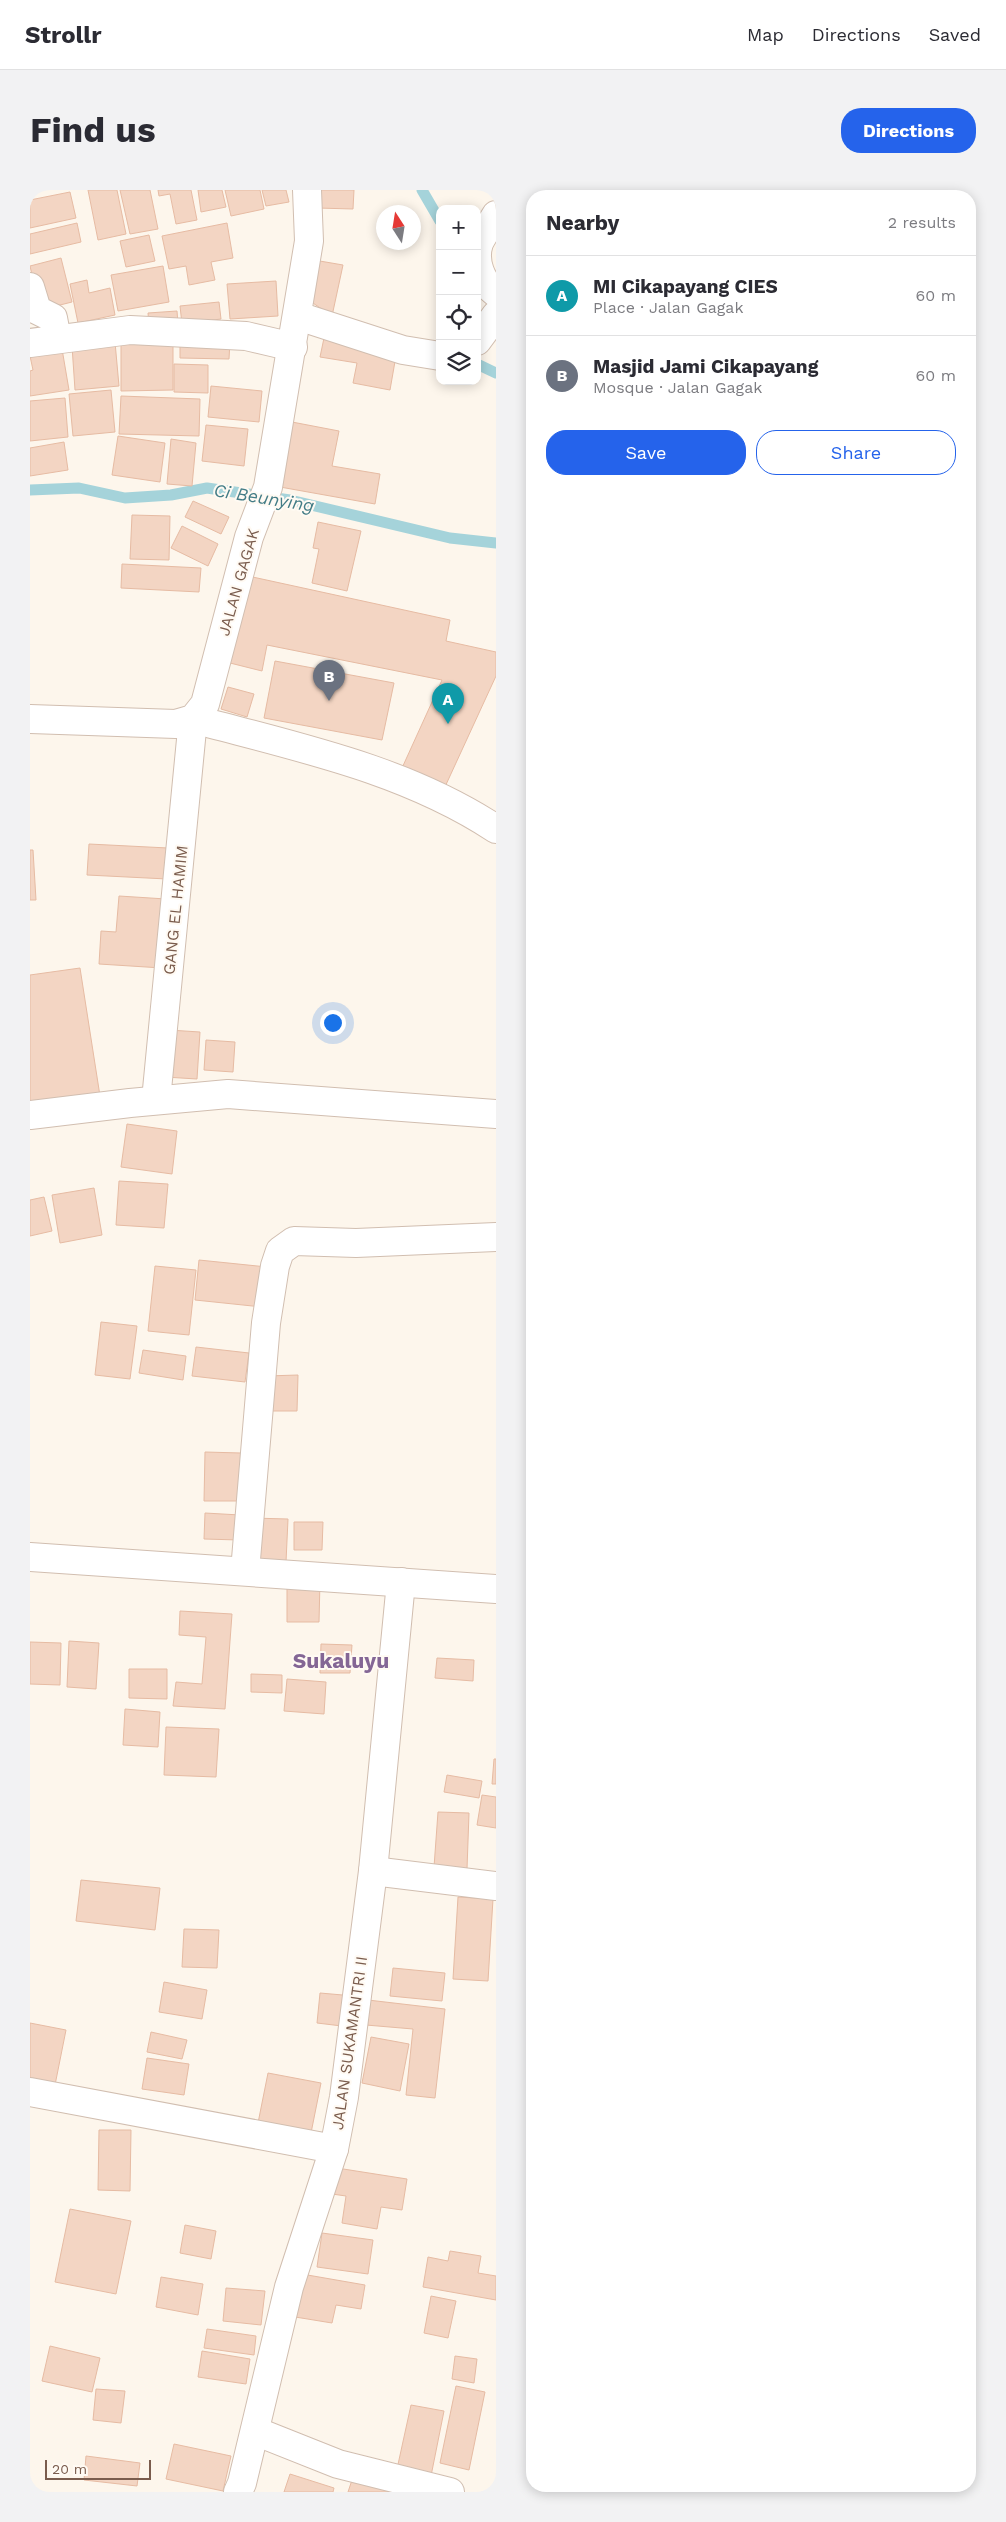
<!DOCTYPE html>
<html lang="en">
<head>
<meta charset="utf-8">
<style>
  body { margin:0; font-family:"Work Sans",sans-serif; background:#f2f2f3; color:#2b2b33 }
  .controls { position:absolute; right:15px; top:15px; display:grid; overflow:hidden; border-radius:10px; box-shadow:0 2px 12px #0003 }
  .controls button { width:45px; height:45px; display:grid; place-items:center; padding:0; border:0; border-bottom:1px solid #e1e1e2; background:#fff; color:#2b2b33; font:25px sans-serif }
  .compass { position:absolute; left:346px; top:15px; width:45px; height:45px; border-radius:50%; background:#fff; box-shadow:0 2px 12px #0003; rotate:348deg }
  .scale { position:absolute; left:15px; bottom:12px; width:106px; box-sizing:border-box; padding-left:5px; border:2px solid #7a5c4d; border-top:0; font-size:14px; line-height:18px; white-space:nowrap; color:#7a5c4d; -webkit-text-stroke:4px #fffaf3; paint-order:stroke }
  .you { position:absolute; left:302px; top:832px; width:18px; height:18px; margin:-12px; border:4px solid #fff; border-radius:50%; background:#1a73e8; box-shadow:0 0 0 8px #1a73e833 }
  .badge { display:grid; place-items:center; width:32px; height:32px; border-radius:50%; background:#2563eb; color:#fff; font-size:16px; font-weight:700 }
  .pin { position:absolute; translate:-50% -41px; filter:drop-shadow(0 1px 2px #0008) }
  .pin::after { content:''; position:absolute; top:26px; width:18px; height:15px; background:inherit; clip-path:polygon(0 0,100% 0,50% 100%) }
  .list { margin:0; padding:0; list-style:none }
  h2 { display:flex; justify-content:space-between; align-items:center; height:65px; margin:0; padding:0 20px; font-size:21px }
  h2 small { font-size:16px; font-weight:400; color:#7c7c81 }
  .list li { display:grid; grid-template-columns:32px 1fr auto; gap:15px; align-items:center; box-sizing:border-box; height:80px; padding:0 20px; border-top:1px solid #e1e1e2 }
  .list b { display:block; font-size:19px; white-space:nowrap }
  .list p { margin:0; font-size:16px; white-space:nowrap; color:#7c7c81 }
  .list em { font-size:16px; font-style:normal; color:#7c7c81 }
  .actions { display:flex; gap:10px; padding:15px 20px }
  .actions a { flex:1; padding:11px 0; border:1px solid #2563eb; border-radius:20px; text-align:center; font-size:18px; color:#2563eb }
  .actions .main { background:#2563eb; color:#fff }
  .icon { flex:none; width:28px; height:28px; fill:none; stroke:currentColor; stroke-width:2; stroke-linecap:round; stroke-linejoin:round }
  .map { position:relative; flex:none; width:466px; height:2302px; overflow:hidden; border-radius:20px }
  header { display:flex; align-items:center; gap:30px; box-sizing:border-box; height:70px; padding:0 25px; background:#fff; border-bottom:1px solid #e1e1e2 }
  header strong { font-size:24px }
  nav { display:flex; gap:28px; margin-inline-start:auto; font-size:18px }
  .intro { display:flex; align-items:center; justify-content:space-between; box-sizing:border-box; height:120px; padding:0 30px }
  h1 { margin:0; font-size:35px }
  .button { padding:12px 22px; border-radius:20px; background:#2563eb; color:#fff; font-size:18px; font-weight:700 }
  main { display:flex; gap:30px; padding:0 30px }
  aside { flex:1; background:#fff; border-radius:20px; box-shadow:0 2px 12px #0003 }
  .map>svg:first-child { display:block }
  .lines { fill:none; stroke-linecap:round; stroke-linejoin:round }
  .stream { stroke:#a5d3da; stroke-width:11 }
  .building { fill:#f3d5c3; stroke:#e6bba3 }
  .street-casing { stroke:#d1beb0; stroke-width:30 }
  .street { stroke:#fff; stroke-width:28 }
  .labels { text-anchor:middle; stroke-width:4; stroke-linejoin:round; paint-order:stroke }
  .street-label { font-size:16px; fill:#7a5c4d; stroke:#fffaf3 }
  .water-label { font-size:18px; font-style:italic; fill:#437c86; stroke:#fffaf3 }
  .district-label { font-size:21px; font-weight:bold; fill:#846695; stroke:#fffaf3 }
</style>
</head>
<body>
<header>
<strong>Strollr</strong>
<nav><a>Map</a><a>Directions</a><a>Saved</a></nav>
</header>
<div class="intro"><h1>Find us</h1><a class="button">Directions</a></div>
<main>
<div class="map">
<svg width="466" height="2302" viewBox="0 0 466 2302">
  <rect width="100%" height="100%" fill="#fdf6ec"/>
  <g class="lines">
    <g class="stream">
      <path d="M392,0L410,31"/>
      <path d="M447,174L466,183"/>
      <path d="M0,300L49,298L95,308L141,305L177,298L260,310L420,348L466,353"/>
    </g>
  </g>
  <g class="building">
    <path d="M58,0H87L96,44L68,50Z"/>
    <path d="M90,0H120L128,39L100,44Z"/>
    <path d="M128,0H161L167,30L146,34L140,4L129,6Z"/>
    <path d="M168,0H192L196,17L171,22Z"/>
    <path d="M195,0H230L234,19L201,26Z"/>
    <path d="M232,0H256L259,12L236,16Z"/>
    <path d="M287,0H324L323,19L287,18Z"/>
    <path d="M40,2L46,28L0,38V10Z"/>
    <path d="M47,33L51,52L0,64V44Z"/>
    <path d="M197,33L203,68L181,72L185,90L159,95L156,76L139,79L132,46Z"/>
    <path d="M119,45L125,71L96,77L90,51Z"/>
    <path d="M31,68L42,112L10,120L0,76Z"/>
    <path d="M284,70L313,75L302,126L277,109Z"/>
    <path d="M133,76L139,112L88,121L81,85Z"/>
    <path d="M57,90L59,103L80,98L85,125L48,133L40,94Z"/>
    <path d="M246,91L248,126L200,129L197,94Z"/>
    <path d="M189,112L191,129L152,134L150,116Z"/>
    <path d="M147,121L148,134L119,136L118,123Z"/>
    <path d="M294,148L367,160L360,200L323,193L327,173L290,167Z"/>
    <path d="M150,149L200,151L199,169L150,168Z"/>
    <path d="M85,152L89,196L45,200L42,156Z"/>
    <path d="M91,152H143V200L91,201Z"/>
    <path d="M31,153L39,200L0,206V181L3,180L0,166Z"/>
    <path d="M144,174L178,175V203L144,202Z"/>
    <path d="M181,196L232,201L229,232L178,227Z"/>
    <path d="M81,200L85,242L43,246L39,204Z"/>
    <path d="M91,206L170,209L169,246L89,244Z"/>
    <path d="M35,208L38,247L0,251V211Z"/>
    <path d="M262,232L309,241L302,276L350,284L345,314L250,297Z"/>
    <path d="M176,235L218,239L214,276L172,271Z"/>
    <path d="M88,246L135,253L130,292L82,285Z"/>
    <path d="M141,249L166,253L162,296L137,294Z"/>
    <path d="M34,252L38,280L0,286V258Z"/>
    <path d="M163,311L199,327L191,344L155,327Z"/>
    <path d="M102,325L140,326L139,370L100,369Z"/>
    <path d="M288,332L331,341L317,401L282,393L289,359L283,358Z"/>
    <path d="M152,336L188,354L178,376L141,358Z"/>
    <path d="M92,374L171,378L169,402L91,398Z"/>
    <path d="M218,386L420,430L416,451L466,462V486L414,599L372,578L412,490L237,455L232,481L196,472Z"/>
    <path d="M245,471L364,493L352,550L234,528Z"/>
    <path d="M198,497L224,504L217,527L191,519Z"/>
    <path d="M59,654L138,658L137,689L57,685Z"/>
    <path d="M0,660H3L6,710H0Z"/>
    <path d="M89,706L136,709L132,778L69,774L71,741L86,742Z"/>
    <path d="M50,778L70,906L0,917V785Z"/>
    <path d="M139,840L170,842L167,889L135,887Z"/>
    <path d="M176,850L205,852L203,882L174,880Z"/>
    <path d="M97,934L147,941L142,984L91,977Z"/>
    <path d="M89,991L138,994L134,1038L86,1035Z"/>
    <path d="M64,998L72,1045L30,1053L22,1005Z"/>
    <path d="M14,1007L22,1041L0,1046V1010Z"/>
    <path d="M169,1070L237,1077L232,1117L165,1110Z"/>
    <path d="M125,1076L166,1080L159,1145L118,1141Z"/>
    <path d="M71,1132L107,1136L100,1189L65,1185Z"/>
    <path d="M166,1157L219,1163L215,1192L162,1186Z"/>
    <path d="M113,1160L156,1166L153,1190L109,1183Z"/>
    <path d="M268,1185L267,1221H236V1186Z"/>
    <path d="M175,1262L211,1263L210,1311H174Z"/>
    <path d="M175,1323L210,1325L209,1350L174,1349Z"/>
    <path d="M221,1328L258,1329L256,1372L219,1370Z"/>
    <path d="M264,1332H293L292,1360H264Z"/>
    <path d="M257,1390L290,1391L289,1432H257Z"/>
    <path d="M150,1421L202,1424L195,1519L143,1516L146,1492L172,1494L176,1447L149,1445Z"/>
    <path d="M39,1451L69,1453L66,1499L37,1497Z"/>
    <path d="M0,1452L31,1453L30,1495L0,1494Z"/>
    <path d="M291,1454L322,1455L320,1483H290Z"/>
    <path d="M407,1468L444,1470L443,1491L405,1488Z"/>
    <path d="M99,1479H137V1509L99,1508Z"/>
    <path d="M221,1484L252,1485V1503L221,1502Z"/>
    <path d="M257,1489L296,1492L294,1524L254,1521Z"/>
    <path d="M95,1519L130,1522L128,1557L93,1555Z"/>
    <path d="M136,1537L189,1539L186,1587L134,1585Z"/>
    <path d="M464,1569H466V1594H462Z"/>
    <path d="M417,1585L452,1591L449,1608L414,1602Z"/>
    <path d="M452,1605L466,1607V1638L447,1635Z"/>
    <path d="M408,1622L439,1623L437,1679L404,1677Z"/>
    <path d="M51,1690L130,1698L125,1740L46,1731Z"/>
    <path d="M428,1707L463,1709L458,1791L423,1789Z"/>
    <path d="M154,1739L189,1740L187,1778L152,1777Z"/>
    <path d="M363,1778L415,1783L412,1811L360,1806Z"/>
    <path d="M134,1792L177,1800L172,1829L129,1822Z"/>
    <path d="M290,1803L324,1806L320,1837L287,1833Z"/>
    <path d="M338,1810L415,1819L405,1908L376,1905L383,1839L336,1835Z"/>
    <path d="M0,1833L36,1840L24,1900L0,1895Z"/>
    <path d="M121,1842L157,1850L152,1869L117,1862Z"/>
    <path d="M341,1847L379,1854L370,1901L332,1893Z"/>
    <path d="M117,1868L159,1874L154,1905L112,1899Z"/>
    <path d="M238,1883L291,1893L281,1943L228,1933Z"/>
    <path d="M69,1940H101L100,2001L68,2000Z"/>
    <path d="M307,1978L377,1989L372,2020L351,2017L347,2039L312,2033L316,2006L302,2004Z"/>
    <path d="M40,2019L101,2031L86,2104L25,2092Z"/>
    <path d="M155,2035L186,2041L181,2069L150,2063Z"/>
    <path d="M292,2043L343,2050L338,2084L287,2077Z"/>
    <path d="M420,2061L451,2066L448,2083L466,2086V2110L393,2097L398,2067L418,2071Z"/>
    <path d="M266,2083L335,2095L331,2119L306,2115L302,2133L259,2126Z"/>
    <path d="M131,2087L173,2094L168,2125L126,2117Z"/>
    <path d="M196,2098L235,2101L231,2135L193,2131Z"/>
    <path d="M401,2106L426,2111L418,2148L394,2143Z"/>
    <path d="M177,2139L226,2146L224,2165L174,2158Z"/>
    <path d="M20,2156L70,2168L62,2202L12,2191Z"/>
    <path d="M172,2161L220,2169L216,2194L168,2187Z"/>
    <path d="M425,2166L447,2169L444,2193L422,2189Z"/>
    <path d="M426,2196L455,2202L439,2280L410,2273Z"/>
    <path d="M66,2199L95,2201L91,2233L63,2230Z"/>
    <path d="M381,2215L414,2221L401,2286L367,2279Z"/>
    <path d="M144,2254L201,2266L193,2301L136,2289Z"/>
    <path d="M56,2266L110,2273L107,2296L54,2290Z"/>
    <path d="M260,2284L304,2298L303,2302H254Z"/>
    <path d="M322,2290L360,2301L359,2302H318Z"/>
  </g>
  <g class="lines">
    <g class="street-casing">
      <g id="street">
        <path d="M466,25C461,34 453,44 449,53C443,71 451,92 466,103"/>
        <path d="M0,97L7,120L23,128L27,149"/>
        <path d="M268,126L373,160L410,166"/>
        <path d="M447,151L466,125"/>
        <path d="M0,153L100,140L216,146L263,157"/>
        <path d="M0,529L146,534L163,529L175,514L219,347L238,297L279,51L277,0"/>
        <path d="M163,529C267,557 375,579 466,639"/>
        <path d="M126,910L163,529"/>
        <path d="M0,925L100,913L198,904L466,924"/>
        <path d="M0,1367L466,1399"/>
        <path d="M215,1381L236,1133L245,1076L250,1061L264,1051L326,1053L466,1047"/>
        <path d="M343,1681L466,1696"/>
        <path d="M0,1902L304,1959"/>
        <path d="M225,2241L308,2274L420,2302"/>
        <path d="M208,2302L212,2293L259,2097L304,1959L314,1907L343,1681L371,1392"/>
      </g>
    </g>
    <use href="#street" class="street"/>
  </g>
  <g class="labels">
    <g class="street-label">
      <text transform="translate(208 392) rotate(-74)" y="6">JALAN GAGAK</text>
      <text transform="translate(145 720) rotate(-84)" y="6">GANG EL HAMIM</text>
      <text transform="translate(319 1853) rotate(-82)" y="6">JALAN SUKAMANTRI II</text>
    </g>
    <g class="water-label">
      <text transform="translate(234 308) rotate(9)" y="6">Ci Beunying</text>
    </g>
    <g class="district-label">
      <text x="311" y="1478">Sukaluyu</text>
    </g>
  </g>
</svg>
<div class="controls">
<button>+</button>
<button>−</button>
<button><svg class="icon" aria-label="locate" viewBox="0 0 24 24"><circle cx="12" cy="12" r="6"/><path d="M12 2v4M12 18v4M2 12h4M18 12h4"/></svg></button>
<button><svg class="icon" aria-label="layers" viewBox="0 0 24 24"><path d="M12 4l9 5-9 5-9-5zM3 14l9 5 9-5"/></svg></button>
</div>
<svg class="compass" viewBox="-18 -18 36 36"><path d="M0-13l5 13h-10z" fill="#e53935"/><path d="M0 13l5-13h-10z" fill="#7c7c81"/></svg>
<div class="scale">20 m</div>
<div class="you"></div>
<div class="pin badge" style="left:418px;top:534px;background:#0f9aa8">A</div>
<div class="pin badge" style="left:299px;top:511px;background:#6b7280">B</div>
</div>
<aside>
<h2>Nearby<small>2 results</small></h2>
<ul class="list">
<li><span class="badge" style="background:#0f9aa8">A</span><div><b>MI Cikapayang CIES</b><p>Place · Jalan Gagak</p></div><em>60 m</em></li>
<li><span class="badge" style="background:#6b7280">B</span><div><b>Masjid Jami Cikapayang</b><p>Mosque · Jalan Gagak</p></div><em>60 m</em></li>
</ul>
<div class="actions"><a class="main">Save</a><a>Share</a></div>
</aside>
</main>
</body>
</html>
